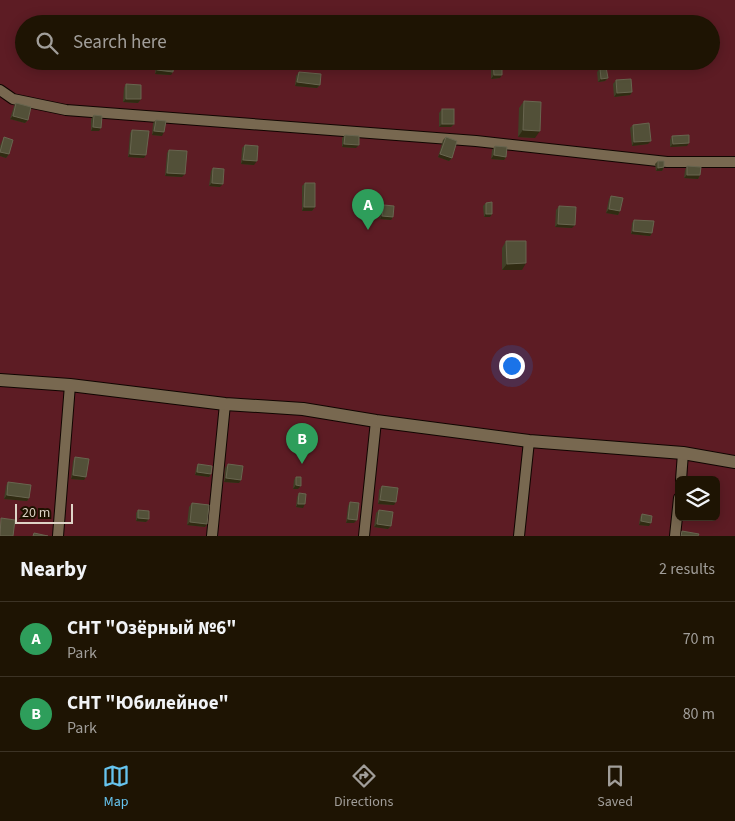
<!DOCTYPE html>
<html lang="en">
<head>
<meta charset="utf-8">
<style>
  body { margin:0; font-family:"Source Sans 3",sans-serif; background:#2b2112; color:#f1f3f6 }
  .controls { position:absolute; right:15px; bottom:15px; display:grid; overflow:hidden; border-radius:8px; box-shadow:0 2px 12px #0003 }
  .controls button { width:45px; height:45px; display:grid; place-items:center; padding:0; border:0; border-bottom:1px solid #3c3325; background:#1e1403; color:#f1f3f6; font:25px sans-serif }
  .scale { position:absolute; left:15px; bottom:12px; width:58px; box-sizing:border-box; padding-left:5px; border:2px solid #ded4c7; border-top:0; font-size:14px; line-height:18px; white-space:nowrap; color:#ded4c7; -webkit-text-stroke:4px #1e1100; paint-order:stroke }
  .you { position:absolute; left:511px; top:365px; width:18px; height:18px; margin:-12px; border:4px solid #fff; border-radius:50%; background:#1a73e8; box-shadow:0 0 0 8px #1a73e833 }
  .badge { display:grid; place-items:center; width:32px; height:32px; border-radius:50%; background:#66c4ef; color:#fff; font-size:16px; font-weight:700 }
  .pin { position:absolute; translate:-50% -41px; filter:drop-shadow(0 1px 2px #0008) }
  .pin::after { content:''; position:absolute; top:26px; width:18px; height:15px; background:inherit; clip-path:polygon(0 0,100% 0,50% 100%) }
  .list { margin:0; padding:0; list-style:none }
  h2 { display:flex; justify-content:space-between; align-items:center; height:65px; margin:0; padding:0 20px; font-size:21px }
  h2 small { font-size:16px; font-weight:400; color:#a19e9a }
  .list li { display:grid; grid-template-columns:32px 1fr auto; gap:15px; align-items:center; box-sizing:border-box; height:75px; padding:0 20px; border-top:1px solid #3c3325 }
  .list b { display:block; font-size:19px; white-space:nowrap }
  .list p { margin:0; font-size:16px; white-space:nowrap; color:#a19e9a }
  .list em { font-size:16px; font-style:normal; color:#a19e9a }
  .icon { flex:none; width:28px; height:28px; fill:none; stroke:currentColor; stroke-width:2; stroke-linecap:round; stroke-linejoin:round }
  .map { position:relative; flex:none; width:735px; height:536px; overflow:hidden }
  .search { position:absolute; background:#1e1403; box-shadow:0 2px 12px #0003; left:15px; right:15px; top:15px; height:55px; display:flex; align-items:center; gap:12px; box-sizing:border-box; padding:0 18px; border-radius:28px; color:#a19e9a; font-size:19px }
  .sheet { height:215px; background:#1e1403 }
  nav { display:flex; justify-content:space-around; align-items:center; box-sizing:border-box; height:70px; border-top:1px solid #3c3325; background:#1e1403; font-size:14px; color:#a19e9a }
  nav a { display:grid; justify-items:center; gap:2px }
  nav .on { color:#66c4ef }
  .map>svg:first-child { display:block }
  .green { fill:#5d1c24; fill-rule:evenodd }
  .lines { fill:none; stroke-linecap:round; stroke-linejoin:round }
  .lane-casing { stroke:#100500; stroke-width:12 }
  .street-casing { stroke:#100500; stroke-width:14 }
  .lane { stroke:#786850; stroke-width:10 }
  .street { stroke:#786850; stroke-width:12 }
  .wall { fill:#414027 }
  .shaded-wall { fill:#302b12 }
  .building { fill:#525038; stroke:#68654f }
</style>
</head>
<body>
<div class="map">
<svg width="735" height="536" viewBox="0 0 735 536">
  <rect width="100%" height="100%" fill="#281b04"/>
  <path class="green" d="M0,0H735V536H0ZM24,24H711V61H24ZM679,480H716V517H679Z"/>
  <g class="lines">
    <g class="lane-casing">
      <g id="lane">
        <path d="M0,90L13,99L66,110L476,141L667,162H735"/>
        <path d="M681,480L683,453"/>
        <path d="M58,536L70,385"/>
        <path d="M212,536L225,404"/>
        <path d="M364,536L376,421"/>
        <path d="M519,536L529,441"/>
        <path d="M675,536L679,498"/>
      </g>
    </g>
    <g class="street-casing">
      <path id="street" d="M0,380L70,385L225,404L303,409L376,421L529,441L683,453L735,462"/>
    </g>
    <use href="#lane" class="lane"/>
    <use href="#street" class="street"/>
  </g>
  <g class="wall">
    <path d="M156,61H174L171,75L155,74Z"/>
    <path d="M493,62L500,78L491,79V66Z"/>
    <path d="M600,68L608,78L605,81L598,82L597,72Z"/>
    <path d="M299,72L320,85L317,88L295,86L296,76Z"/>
    <path d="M616,80L632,92L630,95L614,97L613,84Z"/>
    <path d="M126,84L141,99L138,103L123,102L124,88Z"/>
    <path d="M524,101L535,138L518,137L519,108Z"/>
    <path d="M16,103L28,120L25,123L10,119L14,106Z"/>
    <path d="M442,109L454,124L451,127H439V113Z"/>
    <path d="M94,115L99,131H91V119Z"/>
    <path d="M156,120L162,136L152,135L153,123Z"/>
    <path d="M633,125L648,144L632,146L630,128Z"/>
    <path d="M132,130L144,158L128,157L130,133Z"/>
    <path d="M345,135L356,148L342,147V138Z"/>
    <path d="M672,136L687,146L670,147V140Z"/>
    <path d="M4,137L9,154L6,158L0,156V146L2,141Z"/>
    <path d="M446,137L452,158L449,161L438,157L443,140Z"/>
    <path d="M245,145L254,165L241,164L242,148Z"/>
    <path d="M495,146L506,157L504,160L491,159L492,150Z"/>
    <path d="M169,150L182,177L165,176L167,153Z"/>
    <path d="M658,161L664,167L662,171H656L655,164Z"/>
    <path d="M687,166L700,175L698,179L684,178L685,170Z"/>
    <path d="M213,168L220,187L209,186L211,171Z"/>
    <path d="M305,183L315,207L312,211H302V186Z"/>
    <path d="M611,196L620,211L618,215L606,213L609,199Z"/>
    <path d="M486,203L492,214L490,217H484L483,206Z"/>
    <path d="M384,205L391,220L380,219L381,208Z"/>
    <path d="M559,206L572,228L555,227L556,210Z"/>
    <path d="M634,220L652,233L650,236L631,234L632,223Z"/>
    <path d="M506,241L522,270H502V248Z"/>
    <path d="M75,457L84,480L71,479L73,461Z"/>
    <path d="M198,464L211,474L209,477L195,475L196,468Z"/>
    <path d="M228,464L241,480L239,483L224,482L225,468Z"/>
    <path d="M296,477L298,489H293L294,480Z"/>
    <path d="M8,482L29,498L27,501L4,499L6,486Z"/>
    <path d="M382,486L394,505L378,504L379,490Z"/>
    <path d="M299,493L303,508L296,507L297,497Z"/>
    <path d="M350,502L354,523H346L348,506Z"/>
    <path d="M192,503L207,524L205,527L187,525L189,507Z"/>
    <path d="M138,510L149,519L146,522L136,521V513Z"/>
    <path d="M379,510L391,526L388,529L374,527L376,513Z"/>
    <path d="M642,514L649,526L639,525L640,517Z"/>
  </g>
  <g class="shaded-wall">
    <path d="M221,61H240L239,63L221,62Z"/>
    <path d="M355,61H360L373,63L371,66L353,64Z"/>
    <path d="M157,70L173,72L171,75L155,74Z"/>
    <path d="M494,75H502L500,78L491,79Z"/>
    <path d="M608,78L605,81L598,82L601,79Z"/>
    <path d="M297,82L320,85L317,88L295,86Z"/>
    <path d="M632,92L630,95L614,97L617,93Z"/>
    <path d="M126,99H141L138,103L123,102Z"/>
    <path d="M13,116L28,120L25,123L10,119Z"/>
    <path d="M442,124H454L451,127H439Z"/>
    <path d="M93,127L101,128L99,131H91Z"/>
    <path d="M523,130L540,131L535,138L518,137Z"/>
    <path d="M154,131L164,132L162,136L152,135Z"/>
    <path d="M651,141L648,144L632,146L634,142Z"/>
    <path d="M689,143L687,146L670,147L673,144Z"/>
    <path d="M344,144L359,145L356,148L342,147Z"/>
    <path d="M0,152L9,154L6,158L0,156Z"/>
    <path d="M130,154L146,155L144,158L128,157Z"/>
    <path d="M440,154L452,158L449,161L438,157Z"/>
    <path d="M494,155L506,157L504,160L491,159Z"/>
    <path d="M243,160L257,161L254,165L241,164Z"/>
    <path d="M664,167L662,171H656L658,168Z"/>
    <path d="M167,173L185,174L182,177L165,176Z"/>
    <path d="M687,175H700L698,179L684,178Z"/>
    <path d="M212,183L223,184L220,187L209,186Z"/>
    <path d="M304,207H315L312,211H302Z"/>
    <path d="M609,209L620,211L618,215L606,213Z"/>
    <path d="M486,214H492L490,217H484Z"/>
    <path d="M382,216L393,217L391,220L380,219Z"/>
    <path d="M558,224L575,225L572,228L555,227Z"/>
    <path d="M633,231L652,233L650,236L631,234Z"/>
    <path d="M526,263L522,270H502L507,264Z"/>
    <path d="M197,472L211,474L209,477L195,475Z"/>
    <path d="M73,475L86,477L84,480L71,479Z"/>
    <path d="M226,478L241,480L239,483L224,482Z"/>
    <path d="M296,485L301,486L298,489H293Z"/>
    <path d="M7,495L29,498L27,501L4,499Z"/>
    <path d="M380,500L396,502L394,505L378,504Z"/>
    <path d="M298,504H305L303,508L296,507Z"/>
    <path d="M138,518L149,519L146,522L136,521Z"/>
    <path d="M348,519L357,520L354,523H346Z"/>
    <path d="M641,521L651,523L649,526L639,525Z"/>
    <path d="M190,522L207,524L205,527L187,525Z"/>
    <path d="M377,524L391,526L388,529L374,527Z"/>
  </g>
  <g class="building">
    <path d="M100,16L113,19L112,24H98Z"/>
    <path d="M303,18L320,20V24H303Z"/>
    <path d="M158,61H174L173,72L157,70Z"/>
    <path d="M360,61H373V63Z"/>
    <path d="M493,62H502V75H494Z"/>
    <path d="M606,67L608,78L601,79L600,68Z"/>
    <path d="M299,72L321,74L320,85L297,82Z"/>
    <path d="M631,79L632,92L617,93L616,80Z"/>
    <path d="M126,84L141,85V99H126Z"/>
    <path d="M524,101L541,102L540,131L523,130Z"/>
    <path d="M16,103L31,107L28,120L13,116Z"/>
    <rect x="442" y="109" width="12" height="15"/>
    <path d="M94,115L102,116L101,128L93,127Z"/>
    <path d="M156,120L166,121L164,132L154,131Z"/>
    <path d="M649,123L651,141L634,142L633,125Z"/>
    <path d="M132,130L149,131L146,155L130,154Z"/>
    <path d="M345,135L359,136V145L344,144Z"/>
    <path d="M689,135V143L673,144L672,136Z"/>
    <path d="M4,137L13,140L9,154L0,152Z"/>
    <path d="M446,137L457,141L452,158L440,154Z"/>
    <path d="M245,145L258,146L257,161L243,160Z"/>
    <path d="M495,146L507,147L506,157L494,155Z"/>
    <path d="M169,150L187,151L185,174L167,173Z"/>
    <path d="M658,161H664V167L658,168Z"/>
    <path d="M687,166L701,167L700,175H687Z"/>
    <path d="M213,168L224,169L223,184L212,183Z"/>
    <path d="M305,183H315V207H304Z"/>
    <path d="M611,196L623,198L620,211L609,209Z"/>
    <path d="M492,202V214H486V203Z"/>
    <path d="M384,205L394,206L393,217L382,216Z"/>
    <path d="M559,206L576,207L575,225L558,224Z"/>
    <path d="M634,220L654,221L652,233L633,231Z"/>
    <path d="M506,241H526V263L507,264Z"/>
    <path d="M75,457L89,459L86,477L73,475Z"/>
    <path d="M198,464L212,466L211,474L197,472Z"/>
    <path d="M228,464L243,466L241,480L226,478Z"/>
    <path d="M296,477H301V486L296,485Z"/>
    <path d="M8,482L31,485L29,498L7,495Z"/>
    <path d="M382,486L398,488L396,502L380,500Z"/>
    <path d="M299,493L306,494L305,504H298Z"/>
    <path d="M350,502L359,503L357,520L348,519Z"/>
    <path d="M192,503L209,505L207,524L190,522Z"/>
    <path d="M138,510L149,511V519L138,518Z"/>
    <path d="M379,510L393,512L391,526L377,524Z"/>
    <path d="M642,514L652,516L651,523L641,521Z"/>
    <path d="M1,518L15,520L13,536H0Z"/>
    <path d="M682,531L699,534L698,536H681Z"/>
    <path d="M34,533L48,536H33Z"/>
  </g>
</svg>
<div class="controls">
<button><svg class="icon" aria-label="layers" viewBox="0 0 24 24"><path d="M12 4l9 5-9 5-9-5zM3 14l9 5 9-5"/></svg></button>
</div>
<div class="scale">20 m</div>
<div class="you"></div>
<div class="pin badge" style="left:368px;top:230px;background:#2e9e5b">A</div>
<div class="pin badge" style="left:302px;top:464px;background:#2e9e5b">B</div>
<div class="search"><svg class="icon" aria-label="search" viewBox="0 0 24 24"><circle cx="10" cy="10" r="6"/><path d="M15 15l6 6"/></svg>Search here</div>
</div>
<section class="sheet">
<h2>Nearby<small>2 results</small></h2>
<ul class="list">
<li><span class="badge" style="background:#2e9e5b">A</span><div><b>СНТ &quot;Озёрный №6&quot;</b><p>Park</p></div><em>70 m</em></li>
<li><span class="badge" style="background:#2e9e5b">B</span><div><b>СНТ &quot;Юбилейное&quot;</b><p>Park</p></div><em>80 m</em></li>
</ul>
</section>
<nav>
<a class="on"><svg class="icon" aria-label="map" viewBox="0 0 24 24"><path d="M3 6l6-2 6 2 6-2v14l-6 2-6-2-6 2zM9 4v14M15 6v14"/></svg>Map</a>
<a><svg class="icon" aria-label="directions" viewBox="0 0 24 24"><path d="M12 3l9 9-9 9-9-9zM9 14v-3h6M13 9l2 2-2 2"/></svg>Directions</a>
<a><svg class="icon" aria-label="saved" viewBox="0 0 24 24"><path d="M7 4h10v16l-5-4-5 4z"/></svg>Saved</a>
</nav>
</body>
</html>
